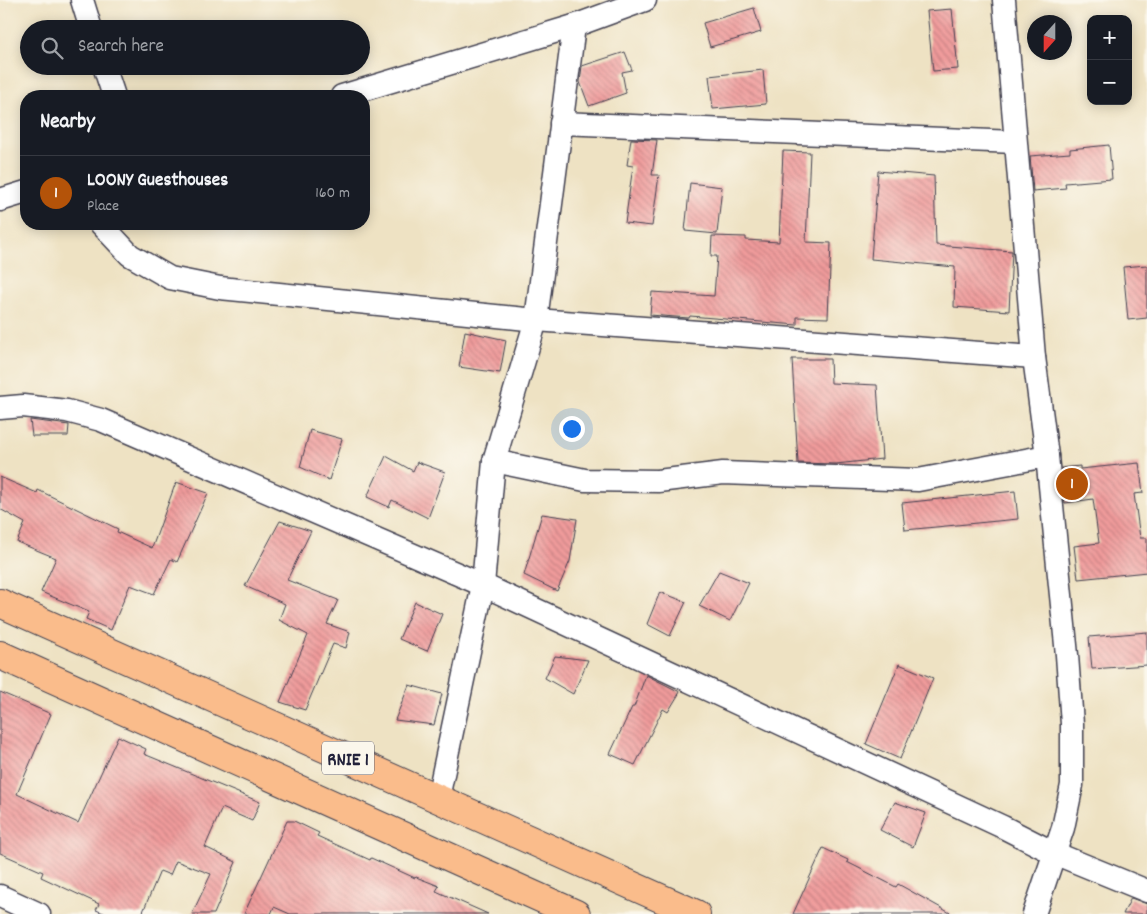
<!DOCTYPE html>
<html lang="en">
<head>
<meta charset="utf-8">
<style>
  body { margin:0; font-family:Dekko,sans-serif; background:#242831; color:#f1f3f6 }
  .controls { position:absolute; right:15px; top:15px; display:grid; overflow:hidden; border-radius:10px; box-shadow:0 2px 12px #0003 }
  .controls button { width:45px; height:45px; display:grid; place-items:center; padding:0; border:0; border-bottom:1px solid #363941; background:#171b24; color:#f1f3f6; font:25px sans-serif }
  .compass { position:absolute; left:1027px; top:15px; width:45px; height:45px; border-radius:50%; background:#171b24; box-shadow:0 2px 12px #0003; rotate:201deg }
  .you { position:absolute; left:571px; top:428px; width:18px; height:18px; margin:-12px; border:4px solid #fff; border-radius:50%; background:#1a73e8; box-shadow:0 0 0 8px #1a73e833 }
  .badge { display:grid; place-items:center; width:32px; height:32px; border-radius:50%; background:#b45309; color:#fff; font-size:16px; font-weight:700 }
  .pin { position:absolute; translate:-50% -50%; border:2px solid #fff; box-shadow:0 1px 5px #0006 }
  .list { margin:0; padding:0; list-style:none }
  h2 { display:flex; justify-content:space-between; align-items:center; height:65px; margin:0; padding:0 20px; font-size:21px }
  h2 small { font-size:16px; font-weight:400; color:#9ea1a6 }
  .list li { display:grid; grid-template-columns:32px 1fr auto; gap:15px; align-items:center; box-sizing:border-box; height:75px; padding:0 20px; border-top:1px solid #363941 }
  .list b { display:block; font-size:19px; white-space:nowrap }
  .list p { margin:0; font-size:16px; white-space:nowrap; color:#9ea1a6 }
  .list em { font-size:16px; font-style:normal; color:#9ea1a6 }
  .icon { flex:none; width:28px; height:28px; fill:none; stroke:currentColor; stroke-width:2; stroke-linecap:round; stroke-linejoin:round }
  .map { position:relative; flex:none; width:1147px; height:914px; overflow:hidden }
  .search { position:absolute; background:#171b24; box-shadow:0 2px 12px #0003; left:20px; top:20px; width:350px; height:55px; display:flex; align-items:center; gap:12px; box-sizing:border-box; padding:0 18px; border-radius:28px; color:#9ea1a6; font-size:19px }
  .panel { position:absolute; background:#171b24; box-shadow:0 2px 12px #0003; left:20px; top:90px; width:350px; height:140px; border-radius:20px }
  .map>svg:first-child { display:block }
  .building { fill:url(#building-back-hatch) }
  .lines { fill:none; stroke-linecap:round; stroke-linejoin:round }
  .street-casing { stroke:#413f4f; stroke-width:25 }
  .highway-casing { stroke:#413f4f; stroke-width:30 }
  .street { stroke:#fff; stroke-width:22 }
  .highway { stroke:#fabc8b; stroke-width:28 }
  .labels { text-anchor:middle; stroke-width:4; stroke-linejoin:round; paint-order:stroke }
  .shield { fill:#fbf7ec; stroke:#636270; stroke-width:1 }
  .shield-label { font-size:19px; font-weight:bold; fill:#22223b }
</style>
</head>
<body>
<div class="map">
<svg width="1147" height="914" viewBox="0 0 1147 914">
  <defs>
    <pattern id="building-back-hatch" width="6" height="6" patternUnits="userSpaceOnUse" patternTransform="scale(1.25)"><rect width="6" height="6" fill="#f09b9b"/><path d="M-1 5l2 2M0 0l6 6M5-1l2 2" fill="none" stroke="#c27e80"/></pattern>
  </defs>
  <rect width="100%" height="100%" fill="#fbf7ec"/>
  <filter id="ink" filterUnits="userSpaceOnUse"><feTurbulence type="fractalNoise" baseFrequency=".02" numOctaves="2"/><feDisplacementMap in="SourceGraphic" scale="10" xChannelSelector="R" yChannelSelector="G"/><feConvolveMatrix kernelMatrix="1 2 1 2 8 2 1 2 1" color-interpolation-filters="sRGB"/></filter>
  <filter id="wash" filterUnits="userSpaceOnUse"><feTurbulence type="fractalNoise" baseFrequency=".0096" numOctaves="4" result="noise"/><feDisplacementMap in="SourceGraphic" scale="20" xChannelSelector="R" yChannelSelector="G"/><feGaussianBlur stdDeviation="1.12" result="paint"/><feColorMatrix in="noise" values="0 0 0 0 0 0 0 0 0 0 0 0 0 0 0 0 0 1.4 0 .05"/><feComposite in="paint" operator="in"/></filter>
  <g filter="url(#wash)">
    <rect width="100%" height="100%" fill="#eee2c3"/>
    <g id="blocks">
      <g class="building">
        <path d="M754,8L761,32L710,47L703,23Z"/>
        <path d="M952,9L958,69L933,71L927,11Z"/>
        <path d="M625,52L632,70L622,72L626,93L589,106L580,82L582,66Z"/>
        <path d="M763,70L766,104L713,109L709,76Z"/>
        <path d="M631,139L657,140L652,175H659L652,226L625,223L633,166L627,165Z"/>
        <path d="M1109,145L1112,179L1065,183L1066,188L1033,191L1030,156L1070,153V149Z"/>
        <path d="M783,151L810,152L806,242L831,243L828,318L797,317V325L690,316L689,318L650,315L652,292L714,296L717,256H711L712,236L746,237V240L779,242Z"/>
        <path d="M878,171L934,176L936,245L1012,251L1009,311L954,307L955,267L871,259Z"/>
        <path d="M690,183L722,187L717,234L685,231Z"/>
        <path d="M1147,265V318L1128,320L1123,267Z"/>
        <path d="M465,331L506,340L500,373L459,367Z"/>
        <path d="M792,359H830L831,383L877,385L882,459L836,464L798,463Z"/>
        <path d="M30,420L69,425L68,436H32Z"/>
        <path d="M310,430L342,439L329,480L300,467Z"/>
        <path d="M386,456L413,471L417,462L445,472L428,518L392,500L389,507L367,497Z"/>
        <path d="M1139,463L1143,493L1134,494L1140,538H1147V572L1078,579L1074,546L1099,543L1093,499L1065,503L1061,468L1080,466V469Z"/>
        <path d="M0,477L37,493L38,490L118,529L117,532L152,548L176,482L208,493L177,562L171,559L154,594L130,585L111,630L86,619L89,612L41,592L56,558L17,542L25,523L0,509Z"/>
        <path d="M1015,491L1018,519L905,530L902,503Z"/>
        <path d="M542,514L577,519L570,561L557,591L524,575Z"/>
        <path d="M280,521L311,531L287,580L338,600L327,624L350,632L346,648L333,644L305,710L280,702L308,635L279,620L285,604L245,586Z"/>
        <path d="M719,571L749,583L730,621L699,606Z"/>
        <path d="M660,592L686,602L670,636L647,624Z"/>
        <path d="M415,602L442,614L427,651L399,639Z"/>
        <path d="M1147,632V665L1092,669L1089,637Z"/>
        <path d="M555,656L588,660L573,694L545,678Z"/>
        <path d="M899,664L933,678L900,759L866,744Z"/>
        <path d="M646,675L680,692L668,712L663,709L635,765L610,754L632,707H634Z"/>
        <path d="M409,685L442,694L434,725L395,720Z"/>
        <path d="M0,692L51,714L17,794L78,823L118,736L146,749L144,754L260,802L252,821L222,808L205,847L236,862L214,914H192L211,874L176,861L170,875L160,871L142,914H106L96,910L99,904L41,877L43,872L0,853Z"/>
        <path d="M895,802L926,813L913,847L880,830Z"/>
        <path d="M287,821H294L319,833L317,836L370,860L371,858L415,878L416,877L439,886L436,891L488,914H290L274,907L271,914H244Z"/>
        <path d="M823,848L848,860L847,862L896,887L898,884L952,914H793Z"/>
        <path d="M1131,898L1147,904V914H1123Z"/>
      </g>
    </g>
  </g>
  <g filter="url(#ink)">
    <use href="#blocks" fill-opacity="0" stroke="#413f4f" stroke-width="1"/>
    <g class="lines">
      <g class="street-casing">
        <g id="street">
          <path d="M82,0L91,29"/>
          <path d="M1004,0L1034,357L1047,456L1067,655L1072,724V785L1063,828L1034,914"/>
          <path d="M104,66L114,96"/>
          <path d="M342,96L574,26L645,0"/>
          <path d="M561,123L1015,142"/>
          <path d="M0,200L26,192"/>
          <path d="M101,224L130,255L170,278L220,288L536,320L1034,357"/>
          <path d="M0,408L23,406L67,411L101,420L483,585L1003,827L1054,853L1147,891"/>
          <path d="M494,461L585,480L658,481L723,473L918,480L1047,456"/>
          <path d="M438,798L483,585L494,461L536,320L574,26"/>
          <path d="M0,896L39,914"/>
        </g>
      </g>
      <g class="highway-casing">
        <g id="highway">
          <path d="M0,603L696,914"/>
          <path d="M0,655L576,914"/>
        </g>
      </g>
      <use href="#street" class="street"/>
      <use href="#highway" class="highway"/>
    </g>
  </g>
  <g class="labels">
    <rect class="shield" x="322" y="741.5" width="52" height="33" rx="4"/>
    <g class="shield-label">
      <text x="348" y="765">RNIE 1</text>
    </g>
  </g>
</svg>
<div class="controls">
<button>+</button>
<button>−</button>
</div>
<svg class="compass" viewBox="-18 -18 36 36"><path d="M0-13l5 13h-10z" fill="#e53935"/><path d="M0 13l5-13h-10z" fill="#9ea1a6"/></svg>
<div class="you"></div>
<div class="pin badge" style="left:1072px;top:484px">1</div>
<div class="search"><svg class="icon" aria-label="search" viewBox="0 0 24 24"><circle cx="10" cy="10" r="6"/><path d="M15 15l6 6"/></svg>Search here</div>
<section class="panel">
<h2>Nearby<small></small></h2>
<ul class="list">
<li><span class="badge">1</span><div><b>LOONY Guesthouses</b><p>Place</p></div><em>160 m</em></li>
</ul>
</section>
</div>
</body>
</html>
